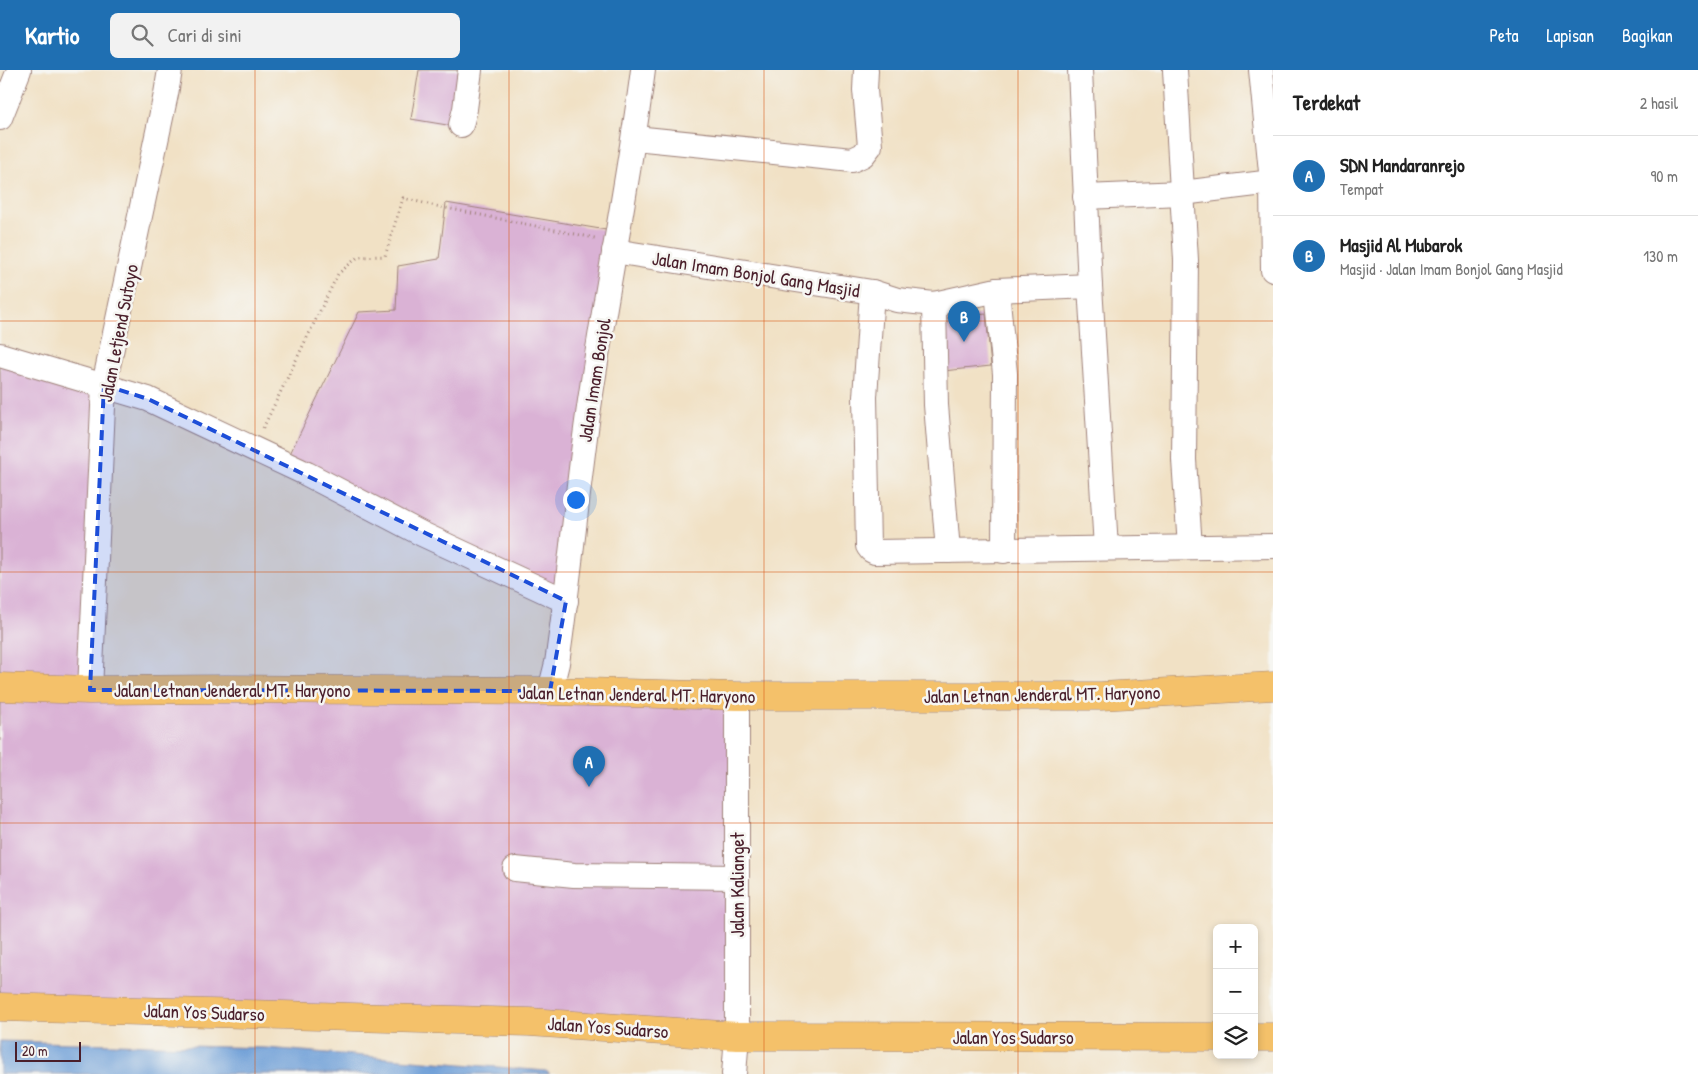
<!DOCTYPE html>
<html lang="id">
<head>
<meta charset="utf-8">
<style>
  body { margin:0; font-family:"Patrick Hand",sans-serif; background:#f2f2f2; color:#222 }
  .controls { position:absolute; right:15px; bottom:15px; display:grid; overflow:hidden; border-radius:8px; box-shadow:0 2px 8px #0003 }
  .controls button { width:45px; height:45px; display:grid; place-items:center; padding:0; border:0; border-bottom:1px solid #e0e0e0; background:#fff; color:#222; font:25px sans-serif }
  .scale { position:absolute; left:15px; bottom:12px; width:66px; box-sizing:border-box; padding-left:5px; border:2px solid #4a1f2b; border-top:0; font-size:14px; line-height:18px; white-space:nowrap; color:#4a1f2b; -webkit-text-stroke:4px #f6f6f2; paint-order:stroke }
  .you { position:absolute; left:575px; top:429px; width:18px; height:18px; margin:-12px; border:4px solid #fff; border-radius:50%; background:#1a73e8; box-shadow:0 0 0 8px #1a73e833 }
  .badge { display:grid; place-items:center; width:32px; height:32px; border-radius:50%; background:#1f6fb2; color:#fff; font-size:16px; font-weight:700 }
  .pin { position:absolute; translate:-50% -41px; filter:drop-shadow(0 1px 2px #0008) }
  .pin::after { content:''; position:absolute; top:26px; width:18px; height:15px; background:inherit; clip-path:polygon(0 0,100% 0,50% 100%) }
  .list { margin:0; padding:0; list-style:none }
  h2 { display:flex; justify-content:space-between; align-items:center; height:65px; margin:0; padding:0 20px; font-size:21px }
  h2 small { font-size:16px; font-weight:400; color:#767676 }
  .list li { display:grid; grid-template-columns:32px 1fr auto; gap:15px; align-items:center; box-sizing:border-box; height:80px; padding:0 20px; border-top:1px solid #e0e0e0 }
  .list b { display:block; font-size:19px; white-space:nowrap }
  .list p { margin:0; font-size:16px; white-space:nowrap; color:#767676 }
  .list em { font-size:16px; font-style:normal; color:#767676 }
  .icon { flex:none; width:28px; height:28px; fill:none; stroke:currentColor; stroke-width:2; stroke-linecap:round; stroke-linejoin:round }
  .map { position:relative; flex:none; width:1273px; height:1004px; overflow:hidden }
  header { display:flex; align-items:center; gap:30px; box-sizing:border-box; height:70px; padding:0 25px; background:#1f6fb2; color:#fff }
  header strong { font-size:24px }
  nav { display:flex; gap:28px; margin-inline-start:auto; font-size:18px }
  .search { width:350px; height:45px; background:#f2f2f2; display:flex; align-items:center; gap:12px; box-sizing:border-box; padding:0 18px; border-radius:8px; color:#767676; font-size:19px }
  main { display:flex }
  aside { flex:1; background:#fff }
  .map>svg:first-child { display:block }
  .water { fill:#6d9ed7; stroke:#5c5e81 }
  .building { fill:#dab2d5 }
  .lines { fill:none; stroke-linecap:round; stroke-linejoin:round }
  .minor-casing { stroke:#9e8078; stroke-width:26 }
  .major-casing { stroke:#9e8078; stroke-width:29 }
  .path { stroke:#9e8078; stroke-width:3; stroke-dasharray:1 4; stroke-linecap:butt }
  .minor { stroke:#fff; stroke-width:24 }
  .major { stroke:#f4c16a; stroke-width:28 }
  .marked { fill:#1d4ed8; fill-opacity:0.2; stroke:#1d4ed8; stroke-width:4; stroke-dasharray:10 6; stroke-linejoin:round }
  .grid { fill:none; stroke:#d8530f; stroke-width:1; stroke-opacity:0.55 }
  .labels { text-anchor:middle; stroke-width:5; stroke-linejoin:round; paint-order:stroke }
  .street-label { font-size:19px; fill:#4a1f2b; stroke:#f6f6f2 }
</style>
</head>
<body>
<header>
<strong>Kartio</strong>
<div class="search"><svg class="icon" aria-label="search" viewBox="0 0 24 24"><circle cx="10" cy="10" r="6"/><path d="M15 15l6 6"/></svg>Cari di sini</div>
<nav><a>Peta</a><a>Lapisan</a><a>Bagikan</a></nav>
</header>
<main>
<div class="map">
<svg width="1273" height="1004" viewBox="0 0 1273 1004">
  <rect width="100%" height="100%" fill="#f6f6f2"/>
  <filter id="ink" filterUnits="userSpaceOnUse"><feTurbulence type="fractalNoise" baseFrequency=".02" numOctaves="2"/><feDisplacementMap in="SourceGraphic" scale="10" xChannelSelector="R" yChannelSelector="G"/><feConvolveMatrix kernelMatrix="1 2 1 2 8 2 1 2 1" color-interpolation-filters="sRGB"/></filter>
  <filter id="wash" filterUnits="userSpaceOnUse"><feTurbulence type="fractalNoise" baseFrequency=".0096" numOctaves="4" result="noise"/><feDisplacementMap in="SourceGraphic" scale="20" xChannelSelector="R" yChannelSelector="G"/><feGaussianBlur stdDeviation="1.12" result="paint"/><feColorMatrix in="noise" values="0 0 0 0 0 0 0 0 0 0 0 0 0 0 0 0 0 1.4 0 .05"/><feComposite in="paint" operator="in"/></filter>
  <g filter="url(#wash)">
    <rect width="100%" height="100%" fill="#f1e1c5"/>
    <path class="water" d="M0,971L267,978L546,1001L550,1004H0Z"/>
    <g id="blocks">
      <g class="building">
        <path d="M419,0H462L453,56L411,49Z"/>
        <path d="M446,133L618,162L566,531L285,394L359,242L396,240L398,196L439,189Z"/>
        <path d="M986,244L991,296L943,301L938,249Z"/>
        <path d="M0,285L104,315L90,620L737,626V966L0,937Z"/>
      </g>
    </g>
  </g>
  <g filter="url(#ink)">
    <use href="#blocks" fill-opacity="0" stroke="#9e8078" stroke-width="1"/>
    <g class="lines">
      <g class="minor-casing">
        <g id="minor">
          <path d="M1080,0L1090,216L1106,478"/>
          <path d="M1175,0L1186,190L1184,390L1190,477"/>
          <path d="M1261,0L1272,112L1273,200"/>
          <path d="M0,48L19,0"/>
          <path d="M461,55L465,39L470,0"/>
          <path d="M635,68L852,90L863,85L870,76L865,20L866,0"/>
          <path d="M1085,127L1182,123L1272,112"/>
          <path d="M614,181L872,222L897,230L934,234L997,220L1005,304L1004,481"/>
          <path d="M997,220L1090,216"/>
          <path d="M872,222L865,327L868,476L871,480L875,482L1273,476"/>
          <path d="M934,234L936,335L948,481"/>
          <path d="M0,285L148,329L307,404L422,464L566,531"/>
          <path d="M90,620L104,315L166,24L170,0"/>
          <path d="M550,621L557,593C569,512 576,432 587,352C603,234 628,118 643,0"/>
          <path d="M515,799L574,805L737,807"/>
          <path d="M734,1004L737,966V626"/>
        </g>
      </g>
      <g class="major-casing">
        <g id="major">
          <path d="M0,617L90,620L226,619L550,621L737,626H1101L1273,616"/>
          <path d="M0,937L529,952L737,966L1217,967"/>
          <path d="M1254,967H1273"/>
        </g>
      </g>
      <path class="path" d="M263,358L338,204L358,187L385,186L403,128L436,136L595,168"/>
      <use href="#minor" class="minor"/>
      <use href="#major" class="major"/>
    </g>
  </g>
  <path class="marked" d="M104,315L148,329L566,531L550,621L90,620Z"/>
  <path class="grid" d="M255,0V1004M509,0V1004M764,0V1004M1018,0V1004M0,251H1273M0,502H1273M0,753H1273"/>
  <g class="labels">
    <g class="street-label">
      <text transform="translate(756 204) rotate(9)" y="7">Jalan Imam Bonjol Gang Masjid</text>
      <text transform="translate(118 263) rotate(-79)" y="7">Jalan Letjend Sutoyo</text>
      <text transform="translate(594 310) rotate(-81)" y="7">Jalan Imam Bonjol</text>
      <text x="232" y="627">Jalan Letnan Jenderal MT. Haryono</text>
      <text transform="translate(637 624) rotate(1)" y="7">Jalan Letnan Jenderal MT. Haryono</text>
      <text transform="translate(1042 624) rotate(-1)" y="7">Jalan Letnan Jenderal MT. Haryono</text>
      <text transform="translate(737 815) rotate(-90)" y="7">Jalan Kalianget</text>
      <text transform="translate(204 942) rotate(2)" y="7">Jalan Yos Sudarso</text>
      <text transform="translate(608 957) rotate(4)" y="7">Jalan Yos Sudarso</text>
      <text x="1013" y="974">Jalan Yos Sudarso</text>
    </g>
  </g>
</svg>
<div class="controls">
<button>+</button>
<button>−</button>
<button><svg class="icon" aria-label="layers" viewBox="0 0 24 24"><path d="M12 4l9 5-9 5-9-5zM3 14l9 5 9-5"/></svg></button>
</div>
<div class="scale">20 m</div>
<div class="you"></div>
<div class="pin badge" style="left:589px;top:717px">A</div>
<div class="pin badge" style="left:964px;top:272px">B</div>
</div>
<aside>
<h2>Terdekat<small>2 hasil</small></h2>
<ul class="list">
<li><span class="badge">A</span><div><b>SDN Mandaranrejo</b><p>Tempat</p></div><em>90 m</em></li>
<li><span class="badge">B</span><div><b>Masjid Al Mubarok</b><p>Masjid · Jalan Imam Bonjol Gang Masjid</p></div><em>130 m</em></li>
</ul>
</aside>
</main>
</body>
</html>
